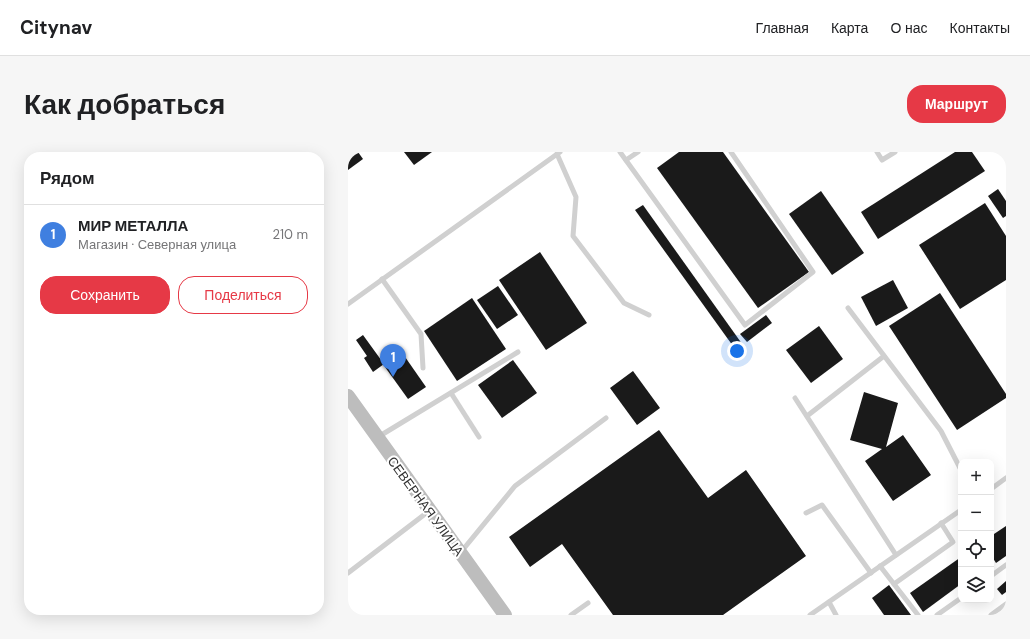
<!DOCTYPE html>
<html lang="ru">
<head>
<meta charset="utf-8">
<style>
  body { margin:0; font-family:"DM Sans",sans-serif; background:#f6f6f6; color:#202124 }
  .controls { position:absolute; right:12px; bottom:12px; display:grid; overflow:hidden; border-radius:8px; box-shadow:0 4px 16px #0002 }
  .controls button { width:36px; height:36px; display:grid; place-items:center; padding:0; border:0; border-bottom:1px solid #e0e0e0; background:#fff; color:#202124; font:20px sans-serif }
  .you { position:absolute; left:389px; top:199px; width:14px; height:14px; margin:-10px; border:3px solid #fff; border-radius:50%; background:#1a73e8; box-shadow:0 0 0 6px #1a73e833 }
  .badge { display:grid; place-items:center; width:26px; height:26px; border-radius:50%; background:#e63946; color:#fff; font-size:13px; font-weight:700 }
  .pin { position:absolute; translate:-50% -33px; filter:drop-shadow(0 1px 2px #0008) }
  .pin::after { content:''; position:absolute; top:21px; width:14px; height:12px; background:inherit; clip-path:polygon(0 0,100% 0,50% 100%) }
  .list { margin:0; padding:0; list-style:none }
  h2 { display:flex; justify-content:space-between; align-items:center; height:52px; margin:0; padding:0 16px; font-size:17px }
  h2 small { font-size:13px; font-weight:400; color:#757577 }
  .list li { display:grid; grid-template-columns:26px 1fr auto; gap:12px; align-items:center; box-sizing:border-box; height:60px; padding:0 16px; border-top:1px solid #e0e0e0 }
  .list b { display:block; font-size:15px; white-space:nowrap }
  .list p { margin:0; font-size:13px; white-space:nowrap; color:#757577 }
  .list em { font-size:13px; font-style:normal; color:#757577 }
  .actions { display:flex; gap:8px; padding:12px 16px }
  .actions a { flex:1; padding:9px 0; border:1px solid #e63946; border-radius:16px; text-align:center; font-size:14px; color:#e63946 }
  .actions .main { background:#e63946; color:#fff }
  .icon { flex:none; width:22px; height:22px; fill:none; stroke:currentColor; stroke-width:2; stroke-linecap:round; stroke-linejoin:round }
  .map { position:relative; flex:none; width:658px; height:463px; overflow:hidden; border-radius:16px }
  header { display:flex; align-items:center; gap:24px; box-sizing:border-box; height:56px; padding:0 20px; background:#fff; border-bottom:1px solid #e0e0e0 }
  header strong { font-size:19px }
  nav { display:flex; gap:22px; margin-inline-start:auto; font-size:14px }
  .intro { display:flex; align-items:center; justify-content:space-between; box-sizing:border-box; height:96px; padding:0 24px }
  h1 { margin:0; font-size:28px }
  .button { padding:10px 18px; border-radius:16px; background:#e63946; color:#fff; font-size:14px; font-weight:700 }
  main { display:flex; gap:24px; padding:0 24px }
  aside { flex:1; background:#fff; border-radius:16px; box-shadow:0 4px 16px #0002 }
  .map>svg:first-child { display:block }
  .building { fill:#1a1a1a }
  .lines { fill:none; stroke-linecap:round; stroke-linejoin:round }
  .service { stroke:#d0d0d0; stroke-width:5 }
  .secondary { stroke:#bdbdbd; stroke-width:14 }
  .labels { text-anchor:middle; stroke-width:4; stroke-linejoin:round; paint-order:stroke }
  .street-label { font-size:13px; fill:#333; stroke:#fff }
</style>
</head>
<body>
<header>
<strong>Citynav</strong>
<nav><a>Главная</a><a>Карта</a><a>О нас</a><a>Контакты</a></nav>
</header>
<div class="intro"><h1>Как добраться</h1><a class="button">Маршрут</a></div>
<main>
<aside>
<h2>Рядом<small></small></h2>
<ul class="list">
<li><span class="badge" style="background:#3f7fe0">1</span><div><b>МИР МЕТАЛЛА</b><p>Магазин · Северная улица</p></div><em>210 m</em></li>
</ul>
<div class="actions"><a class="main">Сохранить</a><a>Поделиться</a></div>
</aside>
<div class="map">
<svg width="658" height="463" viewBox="0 0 658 463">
  <rect width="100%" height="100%" fill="#fff"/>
  <g class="building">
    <path d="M0,0H10L15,7L0,18Z"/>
    <path d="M56,0H84L66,13Z"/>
    <path d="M331,0H375L461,120L410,156L309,16Z"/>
    <path d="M607,0H624L637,19L530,87L513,60Z"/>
    <path d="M650,37L658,49V64L655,66L640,44Z"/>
    <path d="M473,39L516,101L484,123L441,62Z"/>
    <path d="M637,51L658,84V128L612,157L571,93Z"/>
    <path d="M295,53L397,196L390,201L287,58Z"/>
    <path d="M192,100L239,171L198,198L151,128Z"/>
    <path d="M545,128L560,156L528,174L513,145Z"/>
    <path d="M150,134L170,163L149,177L129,148Z"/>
    <path d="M592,141L658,242V246L609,278L541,174Z"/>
    <path d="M124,146L158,197L109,229L76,179Z"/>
    <path d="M418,163L424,171L399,190L392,182Z"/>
    <path d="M471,174L495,207L463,231L438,198Z"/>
    <path d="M15,183L36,212L25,220L16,206L19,204L8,188Z"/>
    <path d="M55,202L78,235L60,247L37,215Z"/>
    <path d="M165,208L189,241L154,266L130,233Z"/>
    <path d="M285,219L312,256L289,273L262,236Z"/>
    <path d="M516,240L550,251L538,295L555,283L583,323L545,349L517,309L534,297L502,288Z"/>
    <path d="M311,278L360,346L398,318L458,404L375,463H265L214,392L182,415L161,385Z"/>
    <path d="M658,374V404L648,411L643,403V384Z"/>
    <path d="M613,405V432L575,460L562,441Z"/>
    <path d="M658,429V440L654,443L649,437Z"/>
    <path d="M541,433L563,463H536L524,446Z"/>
  </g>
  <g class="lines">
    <g class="service">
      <path d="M272,0L397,173L465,120L383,0"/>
      <path d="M529,0L534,8L547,0"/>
      <path d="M209,2L228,45L225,84L276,151L301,163"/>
      <path d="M278,8L290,0"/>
      <path d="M34,127L73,182L75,216"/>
      <path d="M0,152L212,0"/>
      <path d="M500,156L593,279L613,318"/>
      <path d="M103,241L131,285"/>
      <path d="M447,246L548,403"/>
      <path d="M459,264L536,204"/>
      <path d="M30,285L170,200"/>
      <path d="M643,337L658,326"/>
      <path d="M458,361L474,353L523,421"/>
      <path d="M113,400L167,334L258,266"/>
      <path d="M532,414L570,463"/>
      <path d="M0,421L81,359"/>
      <path d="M643,424L658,413"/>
      <path d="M546,432L605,390L593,371"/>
      <path d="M481,450L488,463"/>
      <path d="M223,463L240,451"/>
      <path d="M462,463L613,358"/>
      <path d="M589,463L613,446"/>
      <path d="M643,463L658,452"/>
    </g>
    <path class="secondary" d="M0,244L157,463"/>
  </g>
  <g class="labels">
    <g class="street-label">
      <text transform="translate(78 354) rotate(54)" y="5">СЕВЕРНАЯ УЛИЦА</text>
    </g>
  </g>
</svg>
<div class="controls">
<button>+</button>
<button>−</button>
<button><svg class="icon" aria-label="locate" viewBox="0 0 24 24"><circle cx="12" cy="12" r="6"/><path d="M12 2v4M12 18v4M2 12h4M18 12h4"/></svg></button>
<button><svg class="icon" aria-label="layers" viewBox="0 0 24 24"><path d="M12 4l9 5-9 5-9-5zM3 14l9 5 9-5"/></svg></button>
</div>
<div class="you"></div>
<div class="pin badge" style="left:45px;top:225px;background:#3f7fe0">1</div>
</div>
</main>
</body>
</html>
